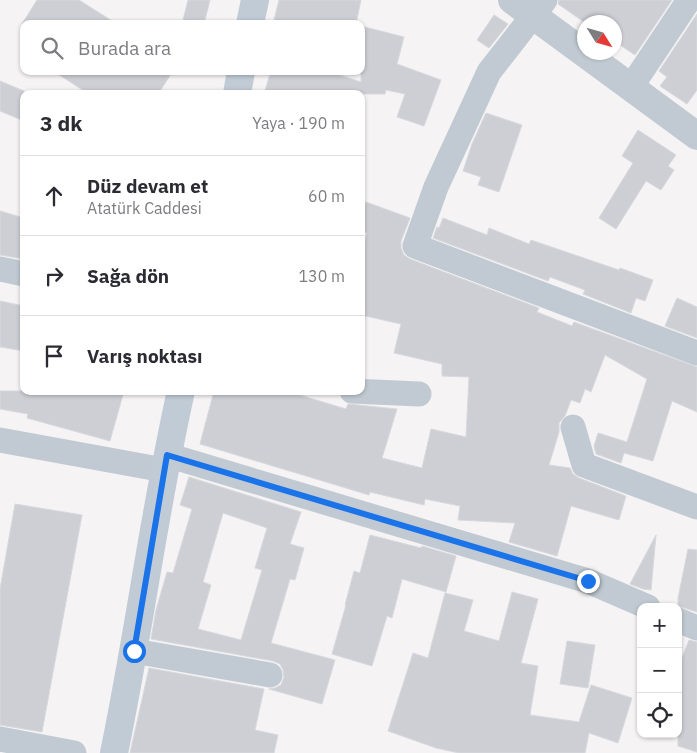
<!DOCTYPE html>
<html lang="tr">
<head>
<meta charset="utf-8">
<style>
  body { margin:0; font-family:"IBM Plex Sans",sans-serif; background:#f2f2f3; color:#2b2b33 }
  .controls { position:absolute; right:15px; bottom:15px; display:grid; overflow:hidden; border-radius:10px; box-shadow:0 1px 4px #0004 }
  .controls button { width:45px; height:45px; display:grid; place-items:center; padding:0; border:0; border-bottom:1px solid #e1e1e2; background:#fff; color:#2b2b33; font:25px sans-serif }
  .compass { position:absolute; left:577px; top:15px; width:45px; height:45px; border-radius:50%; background:#fff; box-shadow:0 1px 4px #0004; rotate:127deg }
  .stop { position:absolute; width:15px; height:15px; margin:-11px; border:4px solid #1a73e8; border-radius:50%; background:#fff }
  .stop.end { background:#1a73e8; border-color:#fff; box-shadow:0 1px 5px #0008 }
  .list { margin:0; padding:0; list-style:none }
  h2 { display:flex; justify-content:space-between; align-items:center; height:65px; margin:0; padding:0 20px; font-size:21px }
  h2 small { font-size:16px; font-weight:400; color:#7c7c81 }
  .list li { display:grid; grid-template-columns:32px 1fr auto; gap:15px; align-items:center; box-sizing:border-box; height:80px; padding:0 20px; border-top:1px solid #e1e1e2 }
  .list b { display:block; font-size:19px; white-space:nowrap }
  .list p { margin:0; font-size:16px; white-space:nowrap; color:#7c7c81 }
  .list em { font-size:16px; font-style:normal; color:#7c7c81 }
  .icon { flex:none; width:28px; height:28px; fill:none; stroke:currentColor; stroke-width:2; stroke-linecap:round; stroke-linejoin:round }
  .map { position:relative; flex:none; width:697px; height:753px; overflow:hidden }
  .search { position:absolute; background:#fff; box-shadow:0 1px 4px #0004; left:20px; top:20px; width:345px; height:55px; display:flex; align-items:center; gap:12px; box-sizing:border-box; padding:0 18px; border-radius:10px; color:#7c7c81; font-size:19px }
  .panel { position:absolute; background:#fff; box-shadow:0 1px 4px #0004; left:20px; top:90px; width:345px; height:305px; border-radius:10px }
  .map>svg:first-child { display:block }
  .building { fill:#cdcfd5; stroke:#d7d9de; fill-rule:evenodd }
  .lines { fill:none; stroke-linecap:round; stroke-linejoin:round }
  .minor { stroke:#c1cad2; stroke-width:25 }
  .tertiary { stroke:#c1cad2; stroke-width:28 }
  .secondary { stroke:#c1cbd6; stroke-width:28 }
  .route { stroke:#1a73e8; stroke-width:6 }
</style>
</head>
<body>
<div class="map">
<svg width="697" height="753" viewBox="0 0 697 753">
  <rect width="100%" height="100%" fill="#f5f3f3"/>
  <g class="building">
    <path d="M37,0H79L117,24H22Z"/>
    <path d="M188,0H210L204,24H182Z"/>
    <path d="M279,0H361L356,24H291L274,20Z"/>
    <path d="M559,0H672L635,55L614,41V22H584L558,4Z"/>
    <path d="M697,14V90L687,104L660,86L667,77L659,71Z"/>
    <path d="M494,15L508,24L489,48L477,40Z"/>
    <path d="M361,26L404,37L397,64L441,80L424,126L397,117L405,94L386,90L385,94H264L271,71H327L361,82Z"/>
    <path d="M53,71H173L158,94H89Z"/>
    <path d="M0,81L24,91V121L0,111Z"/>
    <path d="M486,113L522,125L499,192L478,185L481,177L463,171L472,144Z"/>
    <path d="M638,130L676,155L668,166L674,170L661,190L646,181L616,229L599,218L633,163L622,156Z"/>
    <path d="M366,202L410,218L401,241V248L404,255L410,259L539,308L537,312L572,326L574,322L697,367V412L672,401L653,461L624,453L621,463L596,454L594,446L598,433L627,442L647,379L605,355L591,392L585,389L580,403L571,400L565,416L559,423V432L549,465L570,468L573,474L579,478L626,496L619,520L571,506L557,556L509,542L515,523L458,520L460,506L425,499L424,505L370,492L369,495L200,444L214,391H286L346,409L348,404L397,409L382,458L422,468L431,429L466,437L469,377L442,376V364L394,353L401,324L361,315V254L367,233L361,231V216Z"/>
    <path d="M0,211L24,218V259L0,255Z"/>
    <path d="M443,218L487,235L489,228L529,244L531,240L619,270L620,268L653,280L645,301L636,298L631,313L583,294L585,290L550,277L548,281L433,238L437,227L439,228Z"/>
    <path d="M677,298L697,307V338L665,326Z"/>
    <path d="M0,301L24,306V351L0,347Z"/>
    <path d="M0,391H124L110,441L27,418L28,414L0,409Z"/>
    <path d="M189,477L301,512L290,544L304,548L295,580L290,579L271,643L335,660L322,704L269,689L275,688L281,685L284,677L283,670L280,664L273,661L151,639L156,610L167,572L173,573L192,509L180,505ZM223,513L267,528L255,568L262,570L241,640L198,629L211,585L203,582Z"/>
    <path d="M15,504L82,515L42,732L0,725V589Z"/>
    <path d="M370,535L421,548L422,546L456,556L446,592L402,579L392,618L387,616L372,666L332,654L346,605H345L354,571L360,573Z"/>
    <path d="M656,535L651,590L643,589L630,584Z"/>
    <path d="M688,549L697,550V612L678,606V598Z"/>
    <path d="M512,592L538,599L521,663L538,666L530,715L579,722L591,685L632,698L618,743L589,733L585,753H459L436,748L388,731L413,653L428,658L445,593L473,600L464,631L499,641Z"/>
    <path d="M689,640L697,642V752L678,746V668Z"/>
    <path d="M567,641L595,645L588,688L560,684Z"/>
    <path d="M149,668L264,689L255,730L278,735L274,753H130Z"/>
  </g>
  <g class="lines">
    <g class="minor">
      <path d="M545,0L489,72L436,187L415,246L697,353"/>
      <path d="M631,87L689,0"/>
      <path d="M0,269L24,274"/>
      <path d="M352,391L419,394"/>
      <path d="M573,427L584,465L697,507"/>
      <path d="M0,440L164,470"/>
      <path d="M167,455L588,581L648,607"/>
      <path d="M678,620L697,628"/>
      <path d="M134,651L270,675"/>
      <path d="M0,739L74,753"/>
    </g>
    <path class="tertiary" d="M512,0L697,136"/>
    <g class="secondary">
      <path d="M250,24L255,0"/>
      <path d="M237,94L241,71"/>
      <path d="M114,753C139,633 154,511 181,391"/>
    </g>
  </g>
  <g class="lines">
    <path class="route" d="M134,651L167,455L588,581"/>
  </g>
</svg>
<div class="controls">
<button>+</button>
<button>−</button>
<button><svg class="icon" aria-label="locate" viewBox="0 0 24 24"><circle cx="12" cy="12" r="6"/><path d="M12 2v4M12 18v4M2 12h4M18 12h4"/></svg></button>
</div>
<svg class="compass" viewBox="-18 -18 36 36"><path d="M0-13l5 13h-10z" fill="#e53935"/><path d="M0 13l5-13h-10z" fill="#7c7c81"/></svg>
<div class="stop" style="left:134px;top:651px"></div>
<div class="stop end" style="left:588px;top:581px"></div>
<div class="search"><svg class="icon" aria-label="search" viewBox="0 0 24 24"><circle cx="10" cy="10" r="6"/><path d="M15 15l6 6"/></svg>Burada ara</div>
<section class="panel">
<h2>3 dk<small>Yaya · 190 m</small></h2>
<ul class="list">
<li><svg class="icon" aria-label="ahead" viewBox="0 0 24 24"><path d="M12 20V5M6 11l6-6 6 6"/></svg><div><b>Düz devam et</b><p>Atatürk Caddesi</p></div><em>60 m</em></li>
<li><svg class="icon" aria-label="right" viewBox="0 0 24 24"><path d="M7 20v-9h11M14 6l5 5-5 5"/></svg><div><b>Sağa dön</b></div><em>130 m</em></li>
<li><svg class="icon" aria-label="arrive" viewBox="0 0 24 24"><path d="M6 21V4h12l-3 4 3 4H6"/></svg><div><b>Varış noktası</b></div></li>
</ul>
</section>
</div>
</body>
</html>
